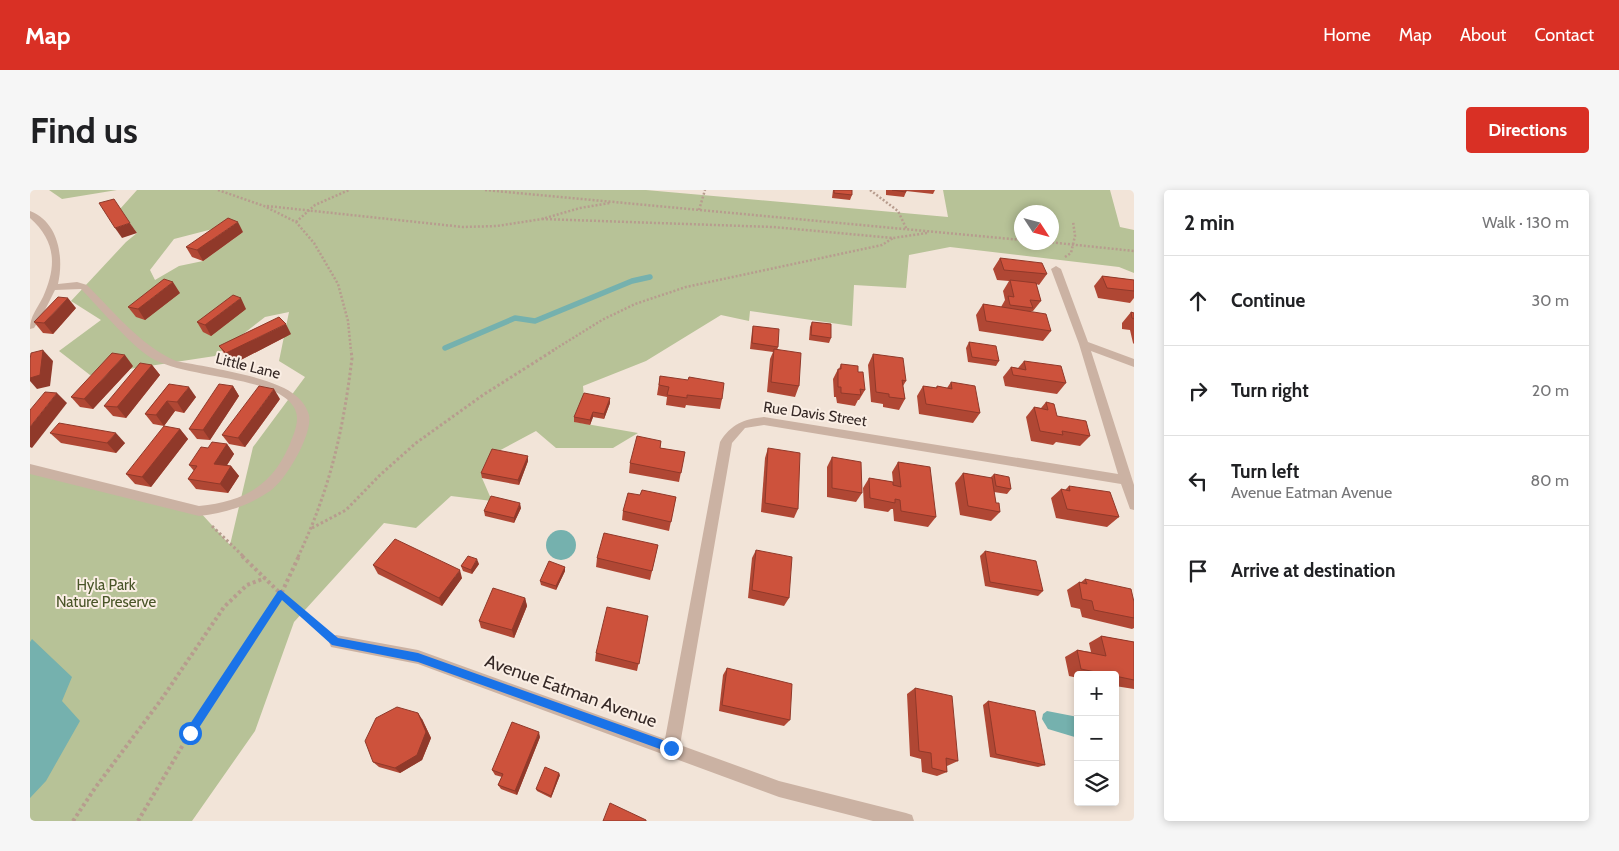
<!DOCTYPE html>
<html lang="en">
<head>
<meta charset="utf-8">
<style>
  body { margin:0; font-family:Cabin,sans-serif; background:#f6f6f6; color:#202124 }
  .controls { position:absolute; right:15px; bottom:15px; display:grid; overflow:hidden; border-radius:5px; box-shadow:0 2px 8px #0003 }
  .controls button { width:45px; height:45px; display:grid; place-items:center; padding:0; border:0; border-bottom:1px solid #e0e0e0; background:#fff; color:#202124; font:25px sans-serif }
  .compass { position:absolute; left:984px; top:15px; width:45px; height:45px; border-radius:50%; background:#fff; box-shadow:0 2px 8px #0003; rotate:126deg }
  .stop { position:absolute; width:15px; height:15px; margin:-11px; border:4px solid #1a73e8; border-radius:50%; background:#fff }
  .stop.end { background:#1a73e8; border-color:#fff; box-shadow:0 1px 5px #0008 }
  .list { margin:0; padding:0; list-style:none }
  h2 { display:flex; justify-content:space-between; align-items:center; height:65px; margin:0; padding:0 20px; font-size:21px }
  h2 small { font-size:16px; font-weight:400; color:#757577 }
  .list li { display:grid; grid-template-columns:32px 1fr auto; gap:15px; align-items:center; box-sizing:border-box; height:90px; padding:0 20px; border-top:1px solid #e0e0e0 }
  .list b { display:block; font-size:19px; white-space:nowrap }
  .list p { margin:0; font-size:16px; white-space:nowrap; color:#757577 }
  .list em { font-size:16px; font-style:normal; color:#757577 }
  .icon { flex:none; width:28px; height:28px; fill:none; stroke:currentColor; stroke-width:2; stroke-linecap:round; stroke-linejoin:round }
  .map { position:relative; flex:none; width:1104px; height:631px; overflow:hidden; border-radius:5px }
  header { display:flex; align-items:center; gap:30px; box-sizing:border-box; height:70px; padding:0 25px; background:#d93025; color:#fff }
  header strong { font-size:24px }
  nav { display:flex; gap:28px; margin-inline-start:auto; font-size:18px }
  .intro { display:flex; align-items:center; justify-content:space-between; box-sizing:border-box; height:120px; padding:0 30px }
  h1 { margin:0; font-size:35px }
  .button { padding:12px 22px; border-radius:5px; background:#d93025; color:#fff; font-size:18px; font-weight:700 }
  main { display:flex; gap:30px; padding:0 30px }
  aside { flex:1; background:#fff; border-radius:5px; box-shadow:0 2px 8px #0003 }
  .map>svg:first-child { display:block }
  .green { fill:#b7c297; fill-rule:evenodd }
  .water { fill:#75b1ae }
  .lines { fill:none; stroke-linecap:round; stroke-linejoin:round }
  .stream { stroke:#75b1ae; stroke-width:5.5 }
  .path-far2 { stroke:#b79c8e; stroke-width:2.5; stroke-dasharray:2 2; stroke-linecap:butt }
  .path-far1 { stroke:#b79c8e; stroke-width:3; stroke-dasharray:2.5 2.5; stroke-linecap:butt }
  .path { stroke:#b79c8e; stroke-width:4; stroke-dasharray:3 3; stroke-linecap:butt }
  .street { fill:#cbb2a3; fill-rule:evenodd }
  .wall { fill:#b04734 }
  .shaded-wall { fill:#90392a }
  .building { fill:#cd523c; stroke:#90392a }
  .route { fill:#1a73e8 }
  .labels { text-anchor:middle; stroke-width:4; stroke-linejoin:round; paint-order:stroke }
  .street-label { font-size:15px; fill:#362926; stroke:#faeee4 }
  .park-label { font-size:15px; fill:#495528; stroke:#faeee4 }
  .near-street-label { font-size:18px; fill:#362926; stroke:#faeee4 }
</style>
</head>
<body>
<header>
<strong>Map</strong>
<nav><a>Home</a><a>Map</a><a>About</a><a>Contact</a></nav>
</header>
<div class="intro"><h1>Find us</h1><a class="button">Directions</a></div>
<main>
<div class="map">
<svg width="1104" height="631" viewBox="0 0 1104 631">
  <rect width="100%" height="100%" fill="#f2e4d8"/>
  <g class="green">
    <path d="M19,0H87L32,9Z"/>
    <path d="M107,0H616L918,27L913,0H1080L1090,37L1104,40V83L1089,77L920,57L879,65L876,98L824,95L822,136L720,121L719,131L691,125L616,171L553,196L554,208L545,232L608,243L583,258H526L506,241L463,264L452,288L462,311L421,306L386,338L354,333L264,432L225,541L162,631H0V279L169,321L200,355L223,257L275,187L249,171L259,122L235,127L185,166L60,185L29,161L71,130L41,111L96,52L107,43L90,19ZM992,22H1022V52H992ZM202,34L213,42L173,71L149,76L125,90L120,80L144,49Z"/>
  </g>
  <g class="water">
    <circle cx="531" cy="355" r="15"/>
    <path d="M2,449L42,487L32,511L50,531L16,591L0,608V452Z"/>
    <path d="M1017,521L1048,527V548L1018,539L1012,529L1013,524Z"/>
  </g>
  <g class="lines">
    <path class="stream" d="M415,158L485,128L505,131L602,91L620,87"/>
    <g class="path-far2">
      <path d="M188,0L234,16L266,32L284,53L308,94L318,131L321,161"/>
      <path d="M455,0L992,50"/>
      <path d="M840,0L868,21L877,40"/>
      <path d="M237,16L433,37L467,36L512,29L550,18L580,13"/>
      <path d="M669,20L675,0"/>
      <path d="M512,29L743,37L863,48L897,43"/>
      <path d="M266,32L285,15L319,0"/>
      <path d="M1018,52L1104,61"/>
      <path d="M1035,67L1041,63L1045,46L1043,31"/>
      <path d="M522,161L572,130L605,114L656,97L852,55L863,48"/>
    </g>
    <g class="path-far1">
      <path d="M182,336L214,367"/>
      <path d="M282,338L316,320L350,285L386,253L453,205L524,160"/>
      <path d="M268,367C300,299 313,242 322,168L321,160"/>
    </g>
    <g class="path">
      <path d="M212,366L251,404L292,440"/>
      <path d="M43,631L65,598L131,510L194,417L217,395L235,388"/>
      <path d="M108,631L160,543L251,404L269,366"/>
    </g>
    <g class="street">
      <path d="M0,21C29,32 34,68 28,94L47,92L57,95C84,122 111,156 146,171C176,177 246,187 266,206C272,210 277,218 279,225C283,244 256,290 240,301C218,316 195,323 169,326L0,284V274L169,316C218,311 246,293 263,246C268,233 270,222 259,211C232,186 161,188 125,170C104,160 69,117 51,99L25,100L14,122L4,138L0,139C0,126 7,119 13,107C27,76 26,51 0,28Z"/>
      <path d="M1026,76L1031,79L1058,152L1104,169V177L1061,161L1104,295V320L1100,319L1091,294L734,235L715,238L702,253L650,555L749,591L876,623L882,625L884,631H843L749,607L388,474L301,457L299,452L301,447L306,445L388,460L635,549L690,252C701,234 714,229 734,227L1088,284L1049,154L1021,79Z"/>
    </g>
  </g>
  <g class="wall">
    <path d="M803,0H822V5L820,10L802,8Z"/>
    <path d="M856,0H876V2L874,7L856,5Z"/>
    <path d="M876,0H905L903,4L876,1Z"/>
    <path d="M213,42L173,71L162,67L156,57Z"/>
    <path d="M970,68L1017,84L1009,95L1006,94L1011,111L1003,121H1000L1021,141L1013,151L949,141L946,125L953,114L971,117L975,110L973,101L979,91L967,90L963,79Z"/>
    <path d="M1072,86L1104,90V108L1100,113L1068,108L1064,96Z"/>
    <path d="M150,103L115,130L106,127L98,117Z"/>
    <path d="M46,118L23,144L13,143L4,132Z"/>
    <path d="M216,119L181,146L173,142L167,132Z"/>
    <path d="M1101,122L1104,123V154L1103,153L1100,140L1092,139V133Z"/>
    <path d="M782,132L801,148L799,153L779,150L780,137Z"/>
    <path d="M723,136L748,157L747,160L769,196L765,207L737,202L740,169L743,162L720,159L722,141Z"/>
    <path d="M261,144L203,174L196,166L189,156Z"/>
    <path d="M939,152L969,171L966,176L938,172L936,158Z"/>
    <path d="M843,164L876,191L873,196L875,209L869,220L853,217V214L841,212L838,175Z"/>
    <path d="M994,171L1036,193L1027,204L975,196L973,187L981,177L988,178Z"/>
    <path d="M811,174L828,182L835,200L829,210H828L825,216L807,213L806,207H804L803,189L808,179H809Z"/>
    <path d="M122,175L130,185L96,228L83,226L74,216Z"/>
    <path d="M103,176L63,219L50,217L41,207Z"/>
    <path d="M630,186L692,209L690,219L656,215L655,218L636,215L637,207L627,205Z"/>
    <path d="M921,192L950,223L943,233L889,224L887,206L893,196L906,198L907,196L917,198Z"/>
    <path d="M139,194L166,207L154,223L145,221L134,236L123,234L115,224Z"/>
    <path d="M203,196L209,206L180,250L167,249L159,239Z"/>
    <path d="M250,209L215,257L199,254L192,245Z"/>
    <path d="M1016,212L1027,226L1060,246L1050,256L1026,252L1023,255L1001,251L996,227L1004,217L1011,218Z"/>
    <path d="M580,213L574,229L563,227L560,235L544,232V227Z"/>
    <path d="M150,239L158,249L121,297L105,294L96,284Z"/>
    <path d="M20,243L95,253L86,263L31,253Z"/>
    <path d="M631,251L630,258L655,262L649,292L599,283L600,273Z"/>
    <path d="M197,254L204,264L197,275L201,276L209,286L198,303L166,299L158,289L164,281L159,275L178,258Z"/>
    <path d="M738,258L768,319L764,328L731,322L735,268Z"/>
    <path d="M802,267L832,303L826,312L797,307V277Z"/>
    <path d="M498,271L489,295L452,288L451,283Z"/>
    <path d="M868,272L906,327L898,337L864,331L863,319H861L858,322L834,318L833,298L839,288L863,292L862,282Z"/>
    <path d="M933,283L960,288L964,284L981,299L977,304L964,302L966,313L970,322L961,331L930,325L925,293Z"/>
    <path d="M1039,296L1089,327L1077,337L1026,328L1021,308L1031,299L1035,300Z"/>
    <path d="M610,305L646,307L639,341L592,330L593,321Z"/>
    <path d="M491,318L484,333L455,326L454,321Z"/>
    <path d="M628,355L620,390L566,377L567,368Z"/>
    <path d="M726,360L759,408L754,416L718,408L722,368Z"/>
    <path d="M955,361L1013,401L1008,406L955,396L950,366Z"/>
    <path d="M449,374L442,384L433,381L431,376Z"/>
    <path d="M343,375L432,388L412,416L348,384Z"/>
    <path d="M535,377V381L526,400L511,395L510,391Z"/>
    <path d="M1055,389L1104,412V438L1102,439L1052,427L1050,419L1041,417L1037,400L1049,392L1050,393Z"/>
    <path d="M495,408L497,416L484,448L451,438L449,431Z"/>
    <path d="M618,426L607,481L565,471L566,463Z"/>
    <path d="M1071,446L1104,452V499L1085,496V485H1048V488L1039,486L1035,467L1047,460L1061,462L1059,453Z"/>
    <path d="M697,478L760,530L754,536L689,521L693,485Z"/>
    <path d="M885,498L928,571L917,576V582L907,586L892,582L891,569L880,566L877,504Z"/>
    <path d="M958,511L1015,575L1008,577L960,567L953,515Z"/>
    <path d="M392,529L401,548L392,570L370,583L349,577L343,572Z"/>
    <path d="M510,547L487,605L471,599L468,595L472,587L465,585L462,580Z"/>
    <path d="M530,585L521,608L507,601L506,599Z"/>
  </g>
  <g class="shaded-wall">
    <path d="M208,32L213,42L173,71L167,60Z"/>
    <path d="M100,33L107,43L92,48L85,38Z"/>
    <path d="M143,92L150,103L115,130L108,119Z"/>
    <path d="M38,108L46,118L23,144L14,133Z"/>
    <path d="M211,108L216,119L181,146L175,135Z"/>
    <path d="M256,134L261,144L203,174L196,163Z"/>
    <path d="M13,160L23,171L20,196L7,199L0,191V188Z"/>
    <path d="M95,165L103,176L63,219L54,209Z"/>
    <path d="M122,175L130,185L96,228L87,217Z"/>
    <path d="M203,196L209,206L180,250L173,240Z"/>
    <path d="M159,197L166,207L154,223L147,212Z"/>
    <path d="M244,199L250,209L215,257L208,248Z"/>
    <path d="M27,203L37,213L2,258L0,257V237Z"/>
    <path d="M580,208V213L574,229V224Z"/>
    <path d="M137,211L145,221L134,236L126,225Z"/>
    <path d="M563,222V227L560,235V230Z"/>
    <path d="M150,239L158,249L121,297L112,287Z"/>
    <path d="M86,243L95,253L86,263L77,253Z"/>
    <path d="M197,254L204,264L192,283L184,274Z"/>
    <path d="M498,266V271L489,295L488,290Z"/>
    <path d="M201,276L209,286L198,303L190,294Z"/>
    <path d="M490,313L491,318L484,333V328Z"/>
    <path d="M447,369L449,374L442,384L441,380Z"/>
    <path d="M535,377V381L526,400V396Z"/>
    <path d="M430,380L432,388L412,416L409,408Z"/>
    <path d="M495,408L497,416L484,448L482,440Z"/>
    <path d="M388,523L392,529L401,548L392,570L370,583L365,578Z"/>
    <path d="M509,542L510,547L487,605L485,601Z"/>
    <path d="M529,583L530,585L521,608V606Z"/>
  </g>
  <g class="building">
    <path d="M804,0H822V5L804,3Z"/>
    <path d="M862,0H876V2Z"/>
    <path d="M84,9L100,33L85,38L69,13Z"/>
    <path d="M198,28L208,32L167,60L156,57Z"/>
    <path d="M970,68L1012,73L1017,84L974,80Z"/>
    <path d="M1072,86L1104,90V101L1077,98Z"/>
    <path d="M134,89L143,92L108,119L98,117Z"/>
    <path d="M980,90L1006,93L1011,111L1000,110L1003,118L980,115L978,106L984,107Z"/>
    <path d="M203,105L211,108L175,135L167,132Z"/>
    <path d="M28,107L38,108L14,133L4,132Z"/>
    <path d="M953,114L1016,124L1021,141L956,131Z"/>
    <path d="M1101,122L1104,123V129L1102,128Z"/>
    <path d="M249,127L256,134L196,163L189,156Z"/>
    <path d="M782,132L801,134V148L781,145Z"/>
    <path d="M723,136L749,139L748,157L722,153Z"/>
    <path d="M939,152L966,156L969,171L942,167Z"/>
    <path d="M744,159L771,163L769,196L741,192Z"/>
    <path d="M13,160L10,185L0,188V170L1,163Z"/>
    <path d="M82,163L95,165L54,209L41,207Z"/>
    <path d="M843,164L873,168L876,191L872,190L875,209L859,207V204L846,202Z"/>
    <path d="M994,171L1031,176L1036,193L983,185L981,177L996,180Z"/>
    <path d="M110,173L122,175L87,217L74,216Z"/>
    <path d="M811,174L828,176V182H833L835,200L830,199L831,205L811,203V197H808V179H811Z"/>
    <path d="M630,186L658,190L659,187L694,193L692,209L657,205V208L637,205L639,197L629,195Z"/>
    <path d="M921,192L945,196L950,223L896,214L893,196L907,198V196L922,199Z"/>
    <path d="M139,194L159,197L147,212L137,211L126,225L115,224Z"/>
    <path d="M189,194L203,196L173,240L159,239Z"/>
    <path d="M229,196L244,199L208,248L192,245Z"/>
    <path d="M15,202L27,203L0,237V220Z"/>
    <path d="M554,203L580,208L574,224L563,222L560,230L544,227Z"/>
    <path d="M1016,212L1024,214L1027,226L1056,231L1060,246L1032,241L1033,245L1010,241L1004,217L1018,220Z"/>
    <path d="M29,233L86,243L77,253L20,243Z"/>
    <path d="M134,236L150,239L112,287L96,284Z"/>
    <path d="M607,246L631,251L630,258L655,262L651,283L600,273Z"/>
    <path d="M182,252L197,254L184,274L201,276L190,294L158,289L167,276L159,275L171,257L178,258Z"/>
    <path d="M738,258L770,263L768,319L735,313Z"/>
    <path d="M462,259L498,266L488,290L451,283Z"/>
    <path d="M802,267L831,272L832,303L802,298Z"/>
    <path d="M868,272L900,277L906,327L871,321L870,310L865,309V313L840,308L839,288L863,292V295L871,297Z"/>
    <path d="M933,283L962,288L966,313H969L970,322L938,316Z"/>
    <path d="M964,284L979,287L981,299L966,296Z"/>
    <path d="M1039,296L1080,302L1089,327L1037,319L1031,299L1040,301Z"/>
    <path d="M612,300L646,307L641,332L593,321L598,303L610,305Z"/>
    <path d="M461,306L490,313L484,328L454,321Z"/>
    <path d="M574,343L628,355L622,381L567,368Z"/>
    <path d="M365,349L430,380L409,408L343,375Z"/>
    <path d="M726,360L762,367L759,408L722,400Z"/>
    <path d="M955,361L1006,371L1013,401L960,392Z"/>
    <path d="M438,366L447,369L441,380L431,376Z"/>
    <path d="M519,371L535,377L526,396L510,391Z"/>
    <path d="M1055,389L1101,399L1104,412V428L1064,420L1062,411L1052,409L1049,392L1057,394Z"/>
    <path d="M463,398L495,408L482,440L449,431Z"/>
    <path d="M577,417L618,426L609,474L566,463Z"/>
    <path d="M1071,446L1104,452V490L1085,486V485H1080L1051,479L1047,460L1076,466Z"/>
    <path d="M697,478L762,494L760,530L692,515Z"/>
    <path d="M885,498L922,506L928,571L916,568L917,582L902,578L901,563L889,561Z"/>
    <path d="M958,511L1005,521L1015,575L966,564Z"/>
    <path d="M367,517L388,523L396,542L387,565L365,578L343,572L335,551L346,528Z"/>
    <path d="M482,532L509,542L485,601L468,595L473,584L462,580Z"/>
    <path d="M515,577L529,583L521,606L506,599Z"/>
    <path d="M580,613L616,630V631H573Z"/>
  </g>
  <path class="route" d="M251,400L308,448L388,463L641,553L645,554L646,558L645,561L641,563L388,472L302,455L252,410L163,547H156V540L248,401Z"/>
  <g class="labels">
    <g class="street-label">
      <text transform="translate(218 176) rotate(14)" y="5">Little Lane</text>
      <text transform="translate(785 224) rotate(8)" y="5">Rue Davis Street</text>
    </g>
    <g class="park-label">
      <text x="76" y="400">Hyla Park<tspan x="76" dy="17">Nature Preserve</tspan></text>
    </g>
    <g class="near-street-label">
      <text transform="translate(541 501) rotate(20)" y="6">Avenue Eatman Avenue</text>
    </g>
  </g>
</svg>
<div class="controls">
<button>+</button>
<button>−</button>
<button><svg class="icon" aria-label="layers" viewBox="0 0 24 24"><path d="M12 4l9 5-9 5-9-5zM3 14l9 5 9-5"/></svg></button>
</div>
<svg class="compass" viewBox="-18 -18 36 36"><path d="M0-13l5 13h-10z" fill="#e53935"/><path d="M0 13l5-13h-10z" fill="#757577"/></svg>
<div class="stop" style="left:160px;top:543px"></div>
<div class="stop end" style="left:641px;top:558px"></div>
</div>
<aside>
<h2>2 min<small>Walk · 130 m</small></h2>
<ul class="list">
<li><svg class="icon" aria-label="ahead" viewBox="0 0 24 24"><path d="M12 20V5M6 11l6-6 6 6"/></svg><div><b>Continue</b></div><em>30 m</em></li>
<li><svg class="icon" aria-label="right" viewBox="0 0 24 24"><path d="M7 20v-9h11M14 6l5 5-5 5"/></svg><div><b>Turn right</b></div><em>20 m</em></li>
<li><svg class="icon" aria-label="left" viewBox="0 0 24 24"><path d="M17 20v-9H6M10 6l-5 5 5 5"/></svg><div><b>Turn left</b><p>Avenue Eatman Avenue</p></div><em>80 m</em></li>
<li><svg class="icon" aria-label="arrive" viewBox="0 0 24 24"><path d="M6 21V4h12l-3 4 3 4H6"/></svg><div><b>Arrive at destination</b></div></li>
</ul>
</aside>
</main>
</body>
</html>
